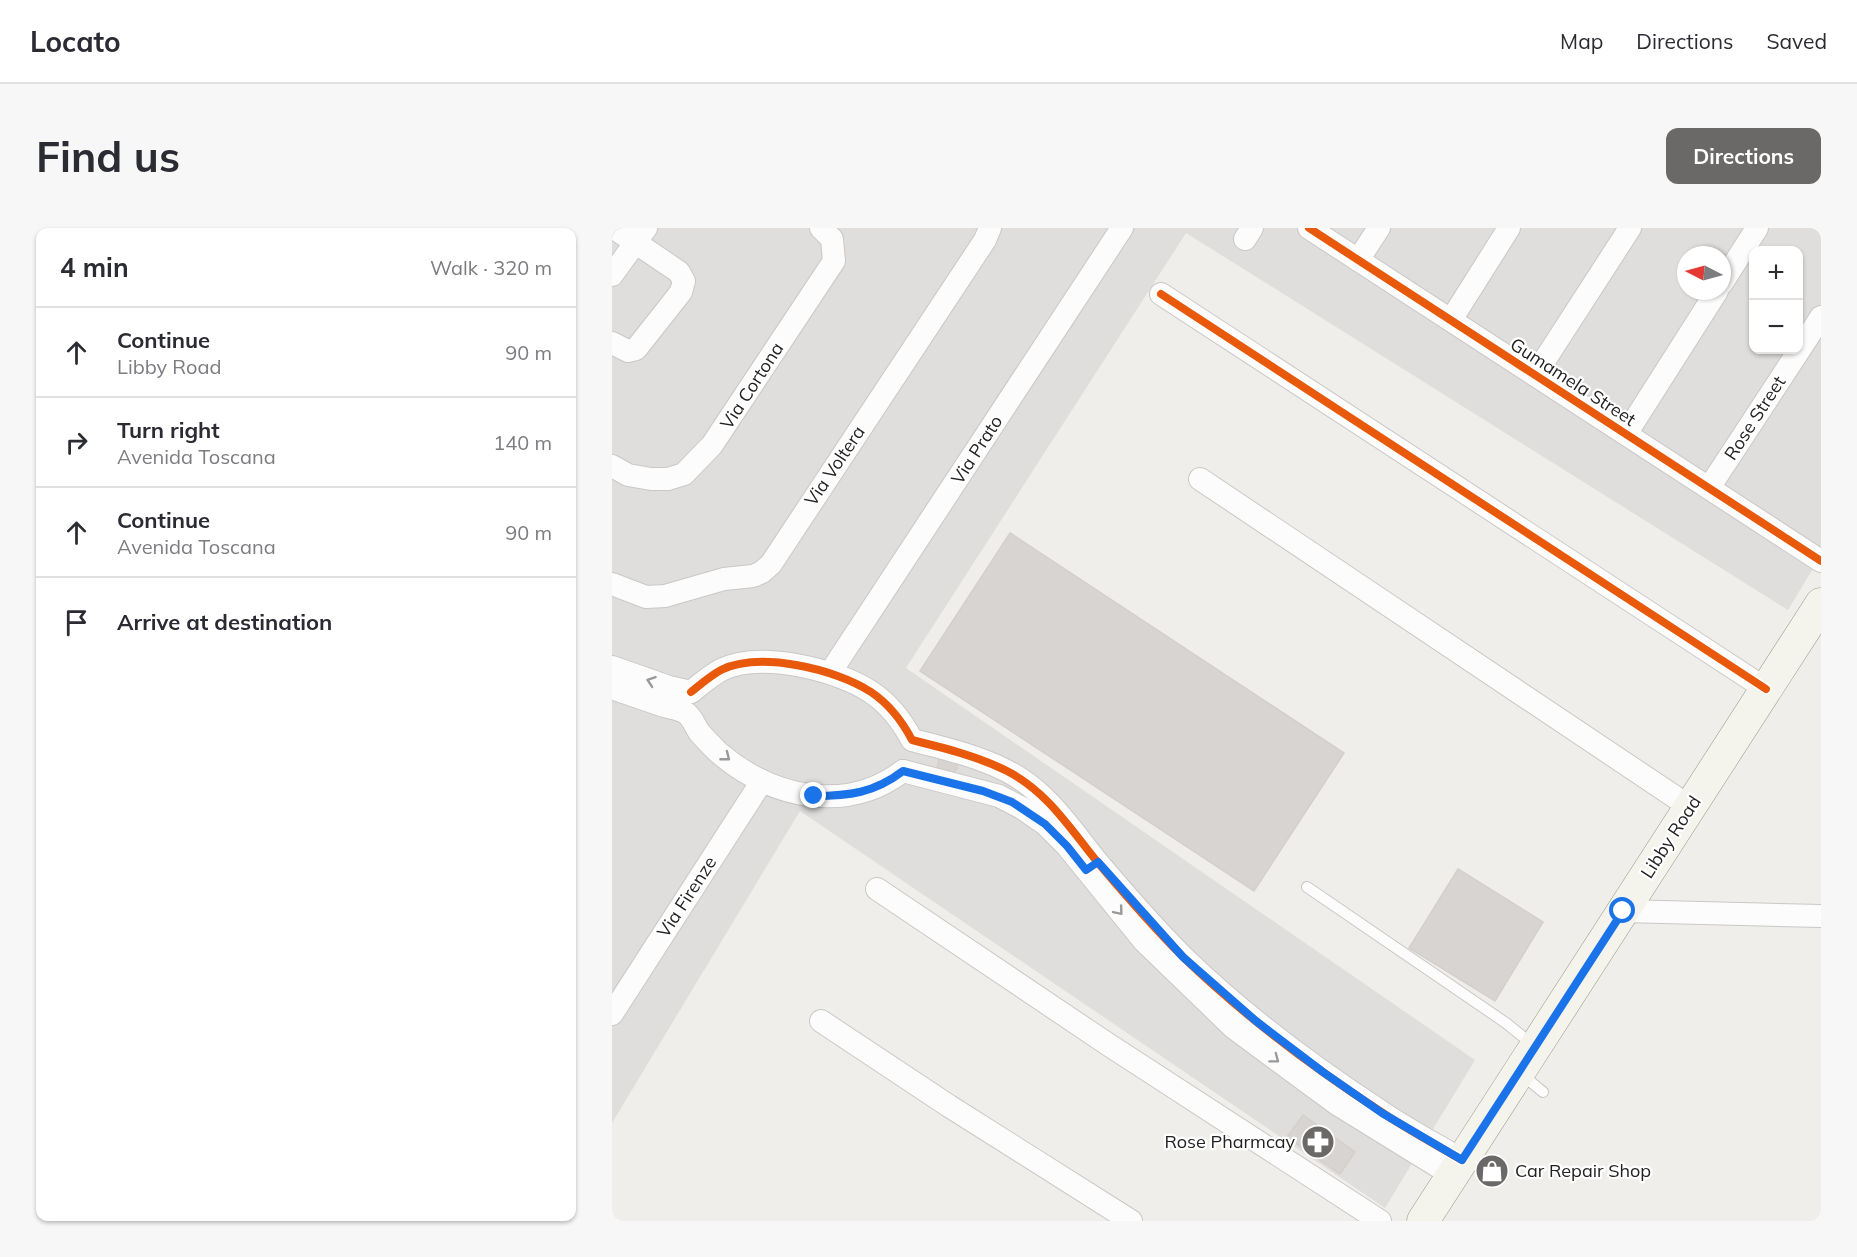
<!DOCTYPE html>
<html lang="en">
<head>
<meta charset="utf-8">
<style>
  body { margin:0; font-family:Mulish,sans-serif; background:#f7f7f7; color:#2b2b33 }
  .controls { position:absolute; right:18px; top:18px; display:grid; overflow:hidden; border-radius:12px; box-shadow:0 2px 4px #0004 }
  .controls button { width:54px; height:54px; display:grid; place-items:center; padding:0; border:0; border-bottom:2px solid #e1e1e2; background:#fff; color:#2b2b33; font:30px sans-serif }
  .compass { position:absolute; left:1065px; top:18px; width:54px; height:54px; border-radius:50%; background:#fff; box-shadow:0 2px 4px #0004; rotate:276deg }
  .stop { position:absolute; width:18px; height:18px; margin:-14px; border:4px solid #1a73e8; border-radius:50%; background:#fff }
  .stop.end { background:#1a73e8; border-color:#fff; box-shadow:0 2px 6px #0008 }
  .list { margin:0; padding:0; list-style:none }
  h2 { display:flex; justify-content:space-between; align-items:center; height:78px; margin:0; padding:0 24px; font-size:26px }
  h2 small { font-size:20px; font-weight:400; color:#7c7c81 }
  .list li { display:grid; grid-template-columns:39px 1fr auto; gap:18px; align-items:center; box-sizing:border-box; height:90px; padding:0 24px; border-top:2px solid #e1e1e2 }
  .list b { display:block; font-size:22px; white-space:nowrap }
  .list p { margin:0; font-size:20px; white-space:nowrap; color:#7c7c81 }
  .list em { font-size:20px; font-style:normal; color:#7c7c81 }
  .icon { flex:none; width:33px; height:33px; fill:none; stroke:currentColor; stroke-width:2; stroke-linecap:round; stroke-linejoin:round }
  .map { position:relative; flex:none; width:1209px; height:993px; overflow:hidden; border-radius:12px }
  header { display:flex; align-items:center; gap:36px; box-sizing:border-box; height:84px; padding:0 30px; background:#fff; border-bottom:2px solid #e1e1e2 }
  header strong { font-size:28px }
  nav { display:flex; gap:33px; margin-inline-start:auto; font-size:21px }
  .intro { display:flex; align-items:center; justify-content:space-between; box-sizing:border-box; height:144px; padding:0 36px }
  h1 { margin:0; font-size:42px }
  .button { padding:15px 27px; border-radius:12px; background:#6a6968; color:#fff; font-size:21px; font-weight:700 }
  main { display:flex; gap:36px; padding:0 36px }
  aside { flex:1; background:#fff; border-radius:12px; box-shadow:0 2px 4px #0004 }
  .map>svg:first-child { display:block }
  .residential { fill:#dfdedc; fill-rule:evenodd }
  .building { fill:#d7d4d2; stroke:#d3d0cc; stroke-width:1.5 }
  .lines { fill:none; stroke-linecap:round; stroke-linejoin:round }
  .lane-casing { stroke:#c9c8c7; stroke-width:12 }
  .street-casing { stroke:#c9c8c7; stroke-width:24 }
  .secondary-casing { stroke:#999a82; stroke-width:33 }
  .lane { stroke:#fdfcfc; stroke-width:10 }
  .street { stroke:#fdfcfc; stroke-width:22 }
  .secondary { stroke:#f4f4ed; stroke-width:32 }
  .cycleway-casing { stroke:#fff; stroke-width:11 }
  .cycleway { stroke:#e8590c; stroke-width:8 }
  .oneway { stroke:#9a9a9a }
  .route { stroke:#1a73e8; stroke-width:8 }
  .labels { text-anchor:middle; stroke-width:4.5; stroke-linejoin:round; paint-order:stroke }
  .street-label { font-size:18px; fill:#222; stroke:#fff }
  .poi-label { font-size:18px; fill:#222; stroke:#fff; text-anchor:end }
</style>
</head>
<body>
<header>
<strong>Locato</strong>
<nav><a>Map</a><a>Directions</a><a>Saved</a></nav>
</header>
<div class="intro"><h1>Find us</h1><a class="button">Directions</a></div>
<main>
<aside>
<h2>4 min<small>Walk · 320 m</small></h2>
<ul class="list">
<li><svg class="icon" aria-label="ahead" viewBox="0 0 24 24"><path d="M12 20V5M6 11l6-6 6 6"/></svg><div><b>Continue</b><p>Libby Road</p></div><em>90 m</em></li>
<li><svg class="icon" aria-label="right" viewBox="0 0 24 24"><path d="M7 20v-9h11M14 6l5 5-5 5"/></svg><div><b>Turn right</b><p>Avenida Toscana</p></div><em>140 m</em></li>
<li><svg class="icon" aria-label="ahead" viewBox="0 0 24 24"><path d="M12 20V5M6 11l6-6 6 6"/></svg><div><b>Continue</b><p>Avenida Toscana</p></div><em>90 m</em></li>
<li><svg class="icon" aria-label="arrive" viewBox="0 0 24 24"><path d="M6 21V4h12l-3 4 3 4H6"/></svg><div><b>Arrive at destination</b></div></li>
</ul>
</aside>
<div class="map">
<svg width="1209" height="993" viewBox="0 0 1209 993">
  <rect width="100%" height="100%" fill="#f0eeeb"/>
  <path class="residential" d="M0,0H1209V327L1176,382L574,5L294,440L863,832L773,980L188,583L0,895ZM1142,22H1186V122H1142ZM1074,27H1110V63H1074Z"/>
  <g class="building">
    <path d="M398,305L732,525L642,663L308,443Z"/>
    <path d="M330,529L345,535V540L340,547L325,541L327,532Z"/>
    <path d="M846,641L931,694L883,773L797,720Z"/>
    <path d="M691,887L743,924L728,946L675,909Z"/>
  </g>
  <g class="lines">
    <g class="lane-casing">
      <g id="lane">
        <path d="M695,659L894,795L921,817"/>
        <path d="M908,845L931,864"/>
      </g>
    </g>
    <g class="street-casing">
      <g id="street">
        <path d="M697,0L1209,333"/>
        <path d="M633,11L640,0"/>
        <path d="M746,32L767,0"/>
        <path d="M0,47L34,0"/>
        <path d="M1110,55L1145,0"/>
        <path d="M549,66L1154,461"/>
        <path d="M839,92L897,0"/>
        <path d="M0,115L16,123L24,121L69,64L72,53L67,44L2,0"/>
        <path d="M923,147L1018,0"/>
        <path d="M1014,206L1105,63"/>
        <path d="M0,238L16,247L39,251H56L72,246L100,217L222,33L220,11L209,0"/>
        <path d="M588,251L1078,579"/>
        <path d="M1097,260L1209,89"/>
        <path d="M0,356L34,369L53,368L112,351L141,348L150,344L159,336L373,12L378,0"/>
        <path d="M0,439L57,459L79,464"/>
        <path d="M218,445L510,0"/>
        <path d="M0,460C17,466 35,472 52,478C59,480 68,481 74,485C80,489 83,498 87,504C93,511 99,517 106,524C158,569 233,587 291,543"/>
        <path d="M79,464C89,456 98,448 109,442C148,423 224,441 259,464C277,476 290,493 300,512C332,520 365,528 395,543C436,564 459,602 487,636C514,668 542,700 572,730C631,787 699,838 768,883C794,901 823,916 850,932"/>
        <path d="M291,543L387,568L410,580L433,596L455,618L532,713L622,800L725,876L840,947"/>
        <path d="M265,661L497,817L768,993"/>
        <path d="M1011,683L1209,688"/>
        <path d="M0,786L150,553"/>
        <path d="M209,793L337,878L519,993"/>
      </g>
    </g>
    <g class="secondary-casing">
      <path id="secondary" d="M811,993L1209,376"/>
    </g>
    <use href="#lane" class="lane"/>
    <use href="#street" class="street"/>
    <use href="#secondary" class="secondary"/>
    <g class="cycleway-casing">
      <g id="cycleway">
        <path d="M697,0L1209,333"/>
        <path d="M549,66L1154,461"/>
        <path d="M79,464C89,456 98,448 109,442C148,423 224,441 259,464C277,476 290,493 300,512C332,520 365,528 395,543C436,564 459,602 487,636C514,668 542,700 572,730C631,787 699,838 768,883C794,901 823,916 850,932"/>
      </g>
    </g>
    <use href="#cycleway" class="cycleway"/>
  </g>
  <defs><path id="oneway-chevron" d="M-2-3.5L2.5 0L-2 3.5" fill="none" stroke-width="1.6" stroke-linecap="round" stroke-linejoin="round" transform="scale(1.5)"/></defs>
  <g class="oneway">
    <use href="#oneway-chevron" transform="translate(39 453) rotate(-161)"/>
    <use href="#oneway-chevron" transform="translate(114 529) rotate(38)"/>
    <use href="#oneway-chevron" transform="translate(507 683) rotate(50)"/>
    <use href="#oneway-chevron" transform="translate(663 831) rotate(37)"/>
  </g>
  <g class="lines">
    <path class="route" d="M202,568C237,568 262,565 291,543L371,563L400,574L433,596L455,618L474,642L486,634L571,729L644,793L711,844L770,885L850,932L1011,683"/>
  </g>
  <defs>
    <g id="pharmacy-disc" transform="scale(1.725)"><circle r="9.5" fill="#6a6968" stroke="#fff"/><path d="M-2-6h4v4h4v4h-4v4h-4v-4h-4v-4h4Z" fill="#fff"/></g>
    <g id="shop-disc" transform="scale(1.725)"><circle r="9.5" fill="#6a6968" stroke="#fff"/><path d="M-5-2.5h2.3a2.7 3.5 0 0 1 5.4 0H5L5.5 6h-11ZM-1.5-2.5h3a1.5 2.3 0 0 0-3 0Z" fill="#fff"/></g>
  </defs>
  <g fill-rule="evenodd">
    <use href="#pharmacy-disc" x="706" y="914"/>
    <use href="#shop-disc" x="880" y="943"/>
  </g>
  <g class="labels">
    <g class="street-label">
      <text transform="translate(961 154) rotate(33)" y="6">Gumamela Street</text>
      <text transform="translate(140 158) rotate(-57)" y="6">Via Cortona</text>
      <text transform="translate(1143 190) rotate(-57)" y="6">Rose Street</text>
      <text transform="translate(365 222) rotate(-57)" y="6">Via Prato</text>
      <text transform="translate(223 238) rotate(-56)" y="6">Via Voltera</text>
      <text transform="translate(1059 609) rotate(-57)" y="6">Libby Road</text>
      <text transform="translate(75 669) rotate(-57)" y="6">Via Firenze</text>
    </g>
    <g class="poi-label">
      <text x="683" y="920">Rose Pharmcay</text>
      <text x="903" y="949" text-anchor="start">Car Repair Shop</text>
    </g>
  </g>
</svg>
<div class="controls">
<button>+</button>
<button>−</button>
</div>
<svg class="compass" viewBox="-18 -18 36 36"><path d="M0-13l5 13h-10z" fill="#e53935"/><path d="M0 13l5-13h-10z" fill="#7c7c81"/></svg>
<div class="stop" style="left:1011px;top:683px"></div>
<div class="stop end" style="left:202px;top:568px"></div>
</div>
</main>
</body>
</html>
